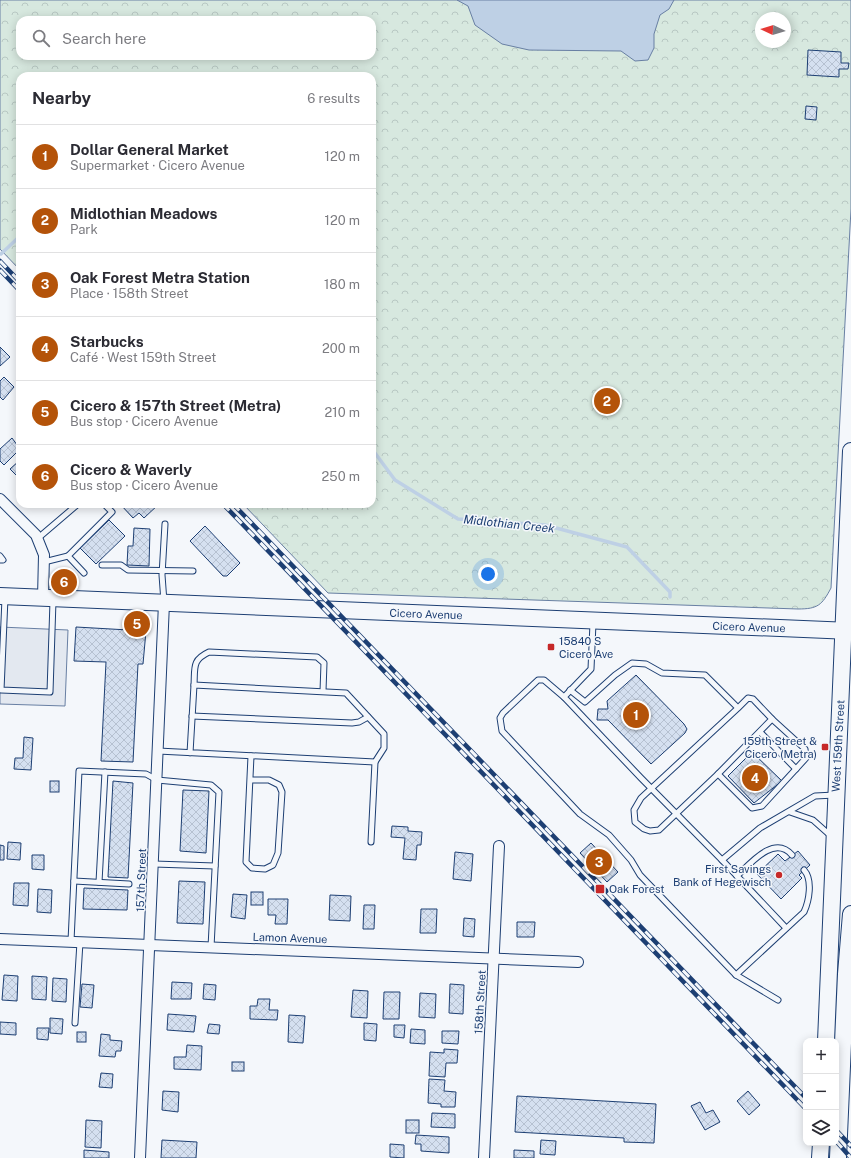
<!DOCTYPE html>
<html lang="en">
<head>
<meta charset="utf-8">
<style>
  body { margin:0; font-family:"Public Sans",sans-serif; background:#f7f7f7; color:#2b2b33 }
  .controls { position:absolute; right:12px; bottom:12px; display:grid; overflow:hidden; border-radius:8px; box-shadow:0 2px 10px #0003 }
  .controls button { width:36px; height:36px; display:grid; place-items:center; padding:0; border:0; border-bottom:1px solid #e1e1e2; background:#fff; color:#2b2b33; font:20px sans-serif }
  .compass { position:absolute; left:755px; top:12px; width:36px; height:36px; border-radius:50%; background:#fff; box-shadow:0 2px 10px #0003; rotate:274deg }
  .you { position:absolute; left:488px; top:574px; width:14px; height:14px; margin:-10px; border:3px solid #fff; border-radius:50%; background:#1a73e8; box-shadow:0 0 0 6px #1a73e833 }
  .badge { display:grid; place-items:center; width:26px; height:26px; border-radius:50%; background:#b45309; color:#fff; font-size:13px; font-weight:700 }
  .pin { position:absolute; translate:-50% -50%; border:2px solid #fff; box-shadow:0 1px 4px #0006 }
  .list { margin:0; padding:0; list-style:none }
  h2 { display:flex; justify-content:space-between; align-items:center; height:52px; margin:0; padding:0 16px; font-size:17px }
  h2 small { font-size:13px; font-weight:400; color:#7c7c81 }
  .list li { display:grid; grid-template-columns:26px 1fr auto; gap:12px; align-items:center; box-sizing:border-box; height:64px; padding:0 16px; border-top:1px solid #e1e1e2 }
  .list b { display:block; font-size:15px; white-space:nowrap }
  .list p { margin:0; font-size:13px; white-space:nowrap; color:#7c7c81 }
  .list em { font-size:13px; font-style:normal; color:#7c7c81 }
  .icon { flex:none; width:22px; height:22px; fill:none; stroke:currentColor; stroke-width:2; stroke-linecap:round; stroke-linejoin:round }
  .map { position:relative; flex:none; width:851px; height:1158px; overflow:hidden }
  .search { position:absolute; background:#fff; box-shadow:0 2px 10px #0003; left:16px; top:16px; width:360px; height:44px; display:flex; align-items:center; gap:10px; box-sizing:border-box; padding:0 14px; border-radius:12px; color:#7c7c81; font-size:15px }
  .panel { position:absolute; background:#fff; box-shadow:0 2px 10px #0003; left:16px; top:72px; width:360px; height:436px; border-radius:12px }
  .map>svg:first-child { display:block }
  .park { fill:url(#park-crowns); stroke:#687fa3; fill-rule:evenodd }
  .parking { fill:#e3e8f0; stroke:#687fa3 }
  .water { fill:#bed0e5; stroke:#687fa3 }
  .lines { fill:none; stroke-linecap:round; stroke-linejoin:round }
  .stream { stroke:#bed0e5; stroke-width:3.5 }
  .building { fill:url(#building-cross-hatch); stroke:#1d3f73 }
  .lane-casing { stroke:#1d3f73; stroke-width:7 }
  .street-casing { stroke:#1d3f73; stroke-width:12 }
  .primary-casing { stroke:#1d3f73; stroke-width:18 }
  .lane { stroke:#f4f7fb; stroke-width:5 }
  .street { stroke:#f4f7fb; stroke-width:10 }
  .primary { stroke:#f4f7fb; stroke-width:16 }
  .rail-casing { stroke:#1d3f73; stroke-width:4.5 }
  .rail { stroke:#f4f7fb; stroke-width:3; stroke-dasharray:9; stroke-linecap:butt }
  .poi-dot { fill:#c62828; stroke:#f4f7fb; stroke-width:1.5 }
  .labels { text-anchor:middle; stroke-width:3; stroke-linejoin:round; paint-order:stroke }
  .street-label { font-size:11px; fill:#1d3f73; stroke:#f4f7fb }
  .poi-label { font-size:11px; fill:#1d3f73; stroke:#f4f7fb; text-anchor:start }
  .water-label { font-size:12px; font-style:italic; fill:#1d3f73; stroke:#f4f7fb }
</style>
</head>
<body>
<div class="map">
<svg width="851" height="1158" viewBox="0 0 851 1158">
  <defs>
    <pattern id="park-crowns" width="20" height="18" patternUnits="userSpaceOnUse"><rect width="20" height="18" fill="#d7e8df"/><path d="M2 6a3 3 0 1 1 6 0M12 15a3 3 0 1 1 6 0" fill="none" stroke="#b8c8c3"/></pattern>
    <pattern id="building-cross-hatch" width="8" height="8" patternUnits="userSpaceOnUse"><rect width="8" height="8" fill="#d5e0f0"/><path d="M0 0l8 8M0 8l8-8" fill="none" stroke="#b6c1d1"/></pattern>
  </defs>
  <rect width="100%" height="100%" fill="#f4f7fb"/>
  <path class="park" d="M0,0H851V209L831,588C822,605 818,609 798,609L328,593L243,504H372V76H20V270L0,249ZM761,18H785V42H761ZM20,20H372V56H20Z"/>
  <path class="parking" d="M0,627L68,630L65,706L0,704Z"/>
  <path class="water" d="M457,0H674L669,9L660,15L654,34V48L648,60L635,61L621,51L529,50L502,44L475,25L468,6Z"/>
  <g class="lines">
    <g class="stream">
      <path d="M1,254L20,236"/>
      <path d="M372,449L395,480L458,519L545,525L627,547L670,592V597"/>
    </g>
  </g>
  <g class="building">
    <path d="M808,50L841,52V63H849L848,69H839V77L807,75Z"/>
    <path d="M806,106L817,107L816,120L805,119Z"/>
    <path d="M0,347L10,357L0,366Z"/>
    <path d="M4,377L14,387L3,400L0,397V381Z"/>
    <path d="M12,438L20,449L4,465L0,461V449Z"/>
    <path d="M20,460V479L10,469Z"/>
    <path d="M120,504H159L144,518L139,513L133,518Z"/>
    <path d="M109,520L125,536L96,564L80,548Z"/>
    <path d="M205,526L240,563L227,576H223L190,541Z"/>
    <path d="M134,528L150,529L149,566L127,565L128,546H133Z"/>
    <path d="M76,627L146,631L143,664H138L133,762L101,761L106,662L74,661Z"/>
    <path d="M636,675L684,724L687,729L685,733L651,764L608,720H597L598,709H608L607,701Z"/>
    <path d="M24,737L33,738L31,770L14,769L15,758H23Z"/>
    <path d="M752,752L782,781L754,803L728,776Z"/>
    <rect x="50" y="781" width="9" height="11"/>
    <path d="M113,781L133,783L128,878L108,877Z"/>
    <path d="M183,790L209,791L206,853L180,851Z"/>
    <path d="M392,826L408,827V831L422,832L421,845H417L416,860L403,859L405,838L391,837Z"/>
    <path d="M8,842L21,843L20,860L7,859Z"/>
    <path d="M591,843L618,872L607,882L580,853Z"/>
    <path d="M0,845L4,846V860H0Z"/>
    <path d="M798,851L810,865L799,875L802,878L781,899L757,874L778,854L785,861Z"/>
    <path d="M455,852L473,854L471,881L453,879Z"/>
    <path d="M32,855H44V870L32,869Z"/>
    <path d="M179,881L205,882L203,924L177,923Z"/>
    <path d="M14,883H29L28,906L13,905Z"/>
    <path d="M84,888L128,890L127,910L83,909Z"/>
    <path d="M38,889L52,890L51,913L37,912Z"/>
    <rect x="251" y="892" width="12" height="13"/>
    <path d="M233,894L247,895L245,919L231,917Z"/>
    <path d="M330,895L351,896L350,921L329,920Z"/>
    <path d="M268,899H288L287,924H275L276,915H268Z"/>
    <path d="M364,905H375L374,929H363Z"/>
    <path d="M421,909H437L436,933H420Z"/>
    <path d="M464,918L475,919L474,937L463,936Z"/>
    <path d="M517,922H535L534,937H517Z"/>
    <path d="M4,975L18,976L17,1001L2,1000Z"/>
    <path d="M32,976L47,977L46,1000L32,999Z"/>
    <path d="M53,978L67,979L66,1002L52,1001Z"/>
    <path d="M172,982L192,983L191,999H171Z"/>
    <path d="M82,984L94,985L92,1008L80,1007Z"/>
    <path d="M204,984L216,985L215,1000L203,999Z"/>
    <path d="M450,984L464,985L463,1014L449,1013Z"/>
    <path d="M353,990L368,991L367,1018L351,1017Z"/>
    <path d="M384,992H400L399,1019H383Z"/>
    <path d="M420,993L436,994L435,1018L419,1017Z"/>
    <path d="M258,999H270L269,1010H278L277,1020L250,1019V1006H257Z"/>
    <path d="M168,1014L196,1016L194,1032L167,1030Z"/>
    <path d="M289,1015L305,1016L303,1043L288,1042Z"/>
    <path d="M50,1018L63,1019L62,1034L50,1033Z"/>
    <path d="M0,1022L16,1023V1035L0,1034Z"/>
    <path d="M364,1023L377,1024L376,1041L364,1040Z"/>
    <path d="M209,1024L220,1025L219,1034L207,1033Z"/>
    <path d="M394,1025H405L404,1038L394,1037Z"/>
    <path d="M37,1028H49L48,1040L37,1039Z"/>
    <path d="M411,1029L425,1030V1044L410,1043Z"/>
    <path d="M442,1031H459L458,1044L442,1043Z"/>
    <rect x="77" y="1032" width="9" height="10"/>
    <path d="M101,1034L110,1035V1040L122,1041L121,1051H116L115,1057L99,1056Z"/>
    <path d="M187,1045L202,1046L201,1070L174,1069V1057H186Z"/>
    <path d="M444,1049L458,1050L457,1063H446L445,1077L429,1076L430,1052L444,1053Z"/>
    <rect x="232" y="1062" width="12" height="9"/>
    <path d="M101,1073L113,1074L112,1088L99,1087Z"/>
    <path d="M429,1079L445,1080L444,1091L456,1092L455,1107H441V1104L428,1103Z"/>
    <path d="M163,1091L179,1092L178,1112L162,1110Z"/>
    <path d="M748,1091L760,1105L749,1115L737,1101Z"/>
    <path d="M517,1096L656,1104L654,1143L624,1142V1138L515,1132Z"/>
    <path d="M700,1102L706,1113L713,1110L720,1122L705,1130L691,1106Z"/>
    <path d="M432,1113L455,1114V1128L431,1127Z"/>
    <path d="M86,1120L102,1121L101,1148L85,1147Z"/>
    <rect x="406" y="1120" width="13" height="13"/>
    <path d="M416,1135L449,1137V1153L421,1151V1144H415Z"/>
    <path d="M162,1140L197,1142L196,1158H161Z"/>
    <path d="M541,1140L556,1141L555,1155L540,1154Z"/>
    <path d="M390,1144L404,1145V1158L390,1157Z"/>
    <path d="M84,1150L109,1152V1158H84Z"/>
    <path d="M514,1150L534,1151V1158H514Z"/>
  </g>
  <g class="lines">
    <g class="lane-casing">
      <g id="lane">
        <path d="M37,539L78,504"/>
        <path d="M0,556L3,560H0"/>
        <path d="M44,562L68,556"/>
        <path d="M102,565H121L128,570L193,571"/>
        <path d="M84,573L68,556L112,512L104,504"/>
        <path d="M5,598L1,690L50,692L53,601"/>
        <path d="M164,602L162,575L165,524"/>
        <path d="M593,623L591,669L564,697L641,778L722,860"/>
        <path d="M194,685C195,667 192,660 209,652L317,657L324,663L323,691"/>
        <path d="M570,690L585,702L615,675L632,663L646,664L662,673L705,675L738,708L641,798L634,810L635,822L644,829L650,831L659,830L718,774L772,719L753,699L748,698L738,708"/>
        <path d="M564,697L544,680H538L503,713L500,718L502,731L580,814L609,835L631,860L640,875L736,975L778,1000"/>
        <path d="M192,716L352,723L359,722L368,717"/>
        <path d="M760,732L796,769"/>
        <path d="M158,751L375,762L384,748V734L346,693L194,685L190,753"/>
        <path d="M718,774L752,808L762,806L806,758L805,749L772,719"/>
        <path d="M250,780H269L279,785L282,792L278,853L273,865L265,869L252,868L246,862L251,756"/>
        <path d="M790,812L813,820L831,836"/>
        <path d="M371,842L375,762"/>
        <path d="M154,864L215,866"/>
        <path d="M737,876C750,864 774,834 792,855"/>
        <path d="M74,881L129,884"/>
        <path d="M99,882L105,772"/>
        <path d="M786,928L722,860L760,828L815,796L835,795"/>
        <path d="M71,941L79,771L146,774L157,780L211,785L219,792L211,947"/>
        <path d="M736,975L804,912C809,901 813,880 804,870"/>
        <path d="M75,1023L80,942"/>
      </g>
    </g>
    <g class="street-casing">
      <g id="street">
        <path d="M0,499L36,535L44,555L43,598"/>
        <path d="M0,939L578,962"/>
        <path d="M140,1158L164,603"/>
        <path d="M484,1158L499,846"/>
      </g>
    </g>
    <g class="primary-casing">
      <g id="primary">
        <path d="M0,596L851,631"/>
        <path d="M826,1041L851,451"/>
        <path d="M820,1158L821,1143"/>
        <path d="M838,1158L846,974L851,914"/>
      </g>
    </g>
    <use href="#lane" class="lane"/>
    <use href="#street" class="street"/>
    <use href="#primary" class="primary"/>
    <g class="rail-casing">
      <g id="rail">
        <path d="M0,261L20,282"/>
        <path d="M0,270L20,291"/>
        <path d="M223,504L806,1109"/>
        <path d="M233,504L806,1098"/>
        <path d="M836,1130L851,1146"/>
        <path d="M836,1141L851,1158"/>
      </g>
    </g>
    <use href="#rail" class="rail"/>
  </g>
  <g class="poi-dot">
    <rect x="547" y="643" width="8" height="8" rx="2"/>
    <rect x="821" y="743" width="8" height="8" rx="2"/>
    <circle cx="779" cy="875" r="4"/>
    <rect x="595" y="884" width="10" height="10" rx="2"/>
  </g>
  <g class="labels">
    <g class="street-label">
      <text transform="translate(426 614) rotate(2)" y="4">Cicero Avenue</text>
      <text transform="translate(749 627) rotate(2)" y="4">Cicero Avenue</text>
      <text transform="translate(838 746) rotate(-87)" y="4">West 159th Street</text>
      <text transform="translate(141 880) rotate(-88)" y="4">157th Street</text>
      <text transform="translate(290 938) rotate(2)" y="4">Lamon Avenue</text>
      <text transform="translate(480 1002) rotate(-87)" y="4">158th Street</text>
    </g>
    <g class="poi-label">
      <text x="559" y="645">15840 S<tspan x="559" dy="13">Cicero Ave</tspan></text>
      <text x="817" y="745" text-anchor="end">159th Street &amp;<tspan x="817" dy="13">Cicero (Metra)</tspan></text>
      <text x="771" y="873" text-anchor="end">First Savings<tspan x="771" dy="13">Bank of Hegewisch</tspan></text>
      <text x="609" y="893">Oak Forest</text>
    </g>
    <g class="water-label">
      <text transform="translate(509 524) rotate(6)" y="4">Midlothian Creek</text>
    </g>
  </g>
</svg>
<div class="controls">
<button>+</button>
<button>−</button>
<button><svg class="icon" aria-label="layers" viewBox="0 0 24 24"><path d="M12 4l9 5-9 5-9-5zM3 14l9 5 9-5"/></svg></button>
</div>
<svg class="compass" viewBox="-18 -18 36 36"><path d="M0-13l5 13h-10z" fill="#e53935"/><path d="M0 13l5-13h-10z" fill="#7c7c81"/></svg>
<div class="you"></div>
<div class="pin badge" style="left:636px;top:715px">1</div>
<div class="pin badge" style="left:607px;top:401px">2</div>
<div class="pin badge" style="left:599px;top:862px">3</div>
<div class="pin badge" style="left:755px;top:778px">4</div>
<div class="pin badge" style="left:137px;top:624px">5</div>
<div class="pin badge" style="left:64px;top:582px">6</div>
<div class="search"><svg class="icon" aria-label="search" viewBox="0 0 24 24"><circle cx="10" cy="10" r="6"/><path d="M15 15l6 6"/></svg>Search here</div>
<section class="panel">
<h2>Nearby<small>6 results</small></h2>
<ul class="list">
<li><span class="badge">1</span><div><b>Dollar General Market</b><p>Supermarket · Cicero Avenue</p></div><em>120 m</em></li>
<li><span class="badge">2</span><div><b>Midlothian Meadows</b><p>Park</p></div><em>120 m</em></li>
<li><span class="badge">3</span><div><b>Oak Forest Metra Station</b><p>Place · 158th Street</p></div><em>180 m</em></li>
<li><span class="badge">4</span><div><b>Starbucks</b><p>Café · West 159th Street</p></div><em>200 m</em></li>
<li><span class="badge">5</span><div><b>Cicero &amp; 157th Street (Metra)</b><p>Bus stop · Cicero Avenue</p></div><em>210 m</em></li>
<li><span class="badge">6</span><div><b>Cicero &amp; Waverly</b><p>Bus stop · Cicero Avenue</p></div><em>250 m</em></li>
</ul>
</section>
</div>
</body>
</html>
